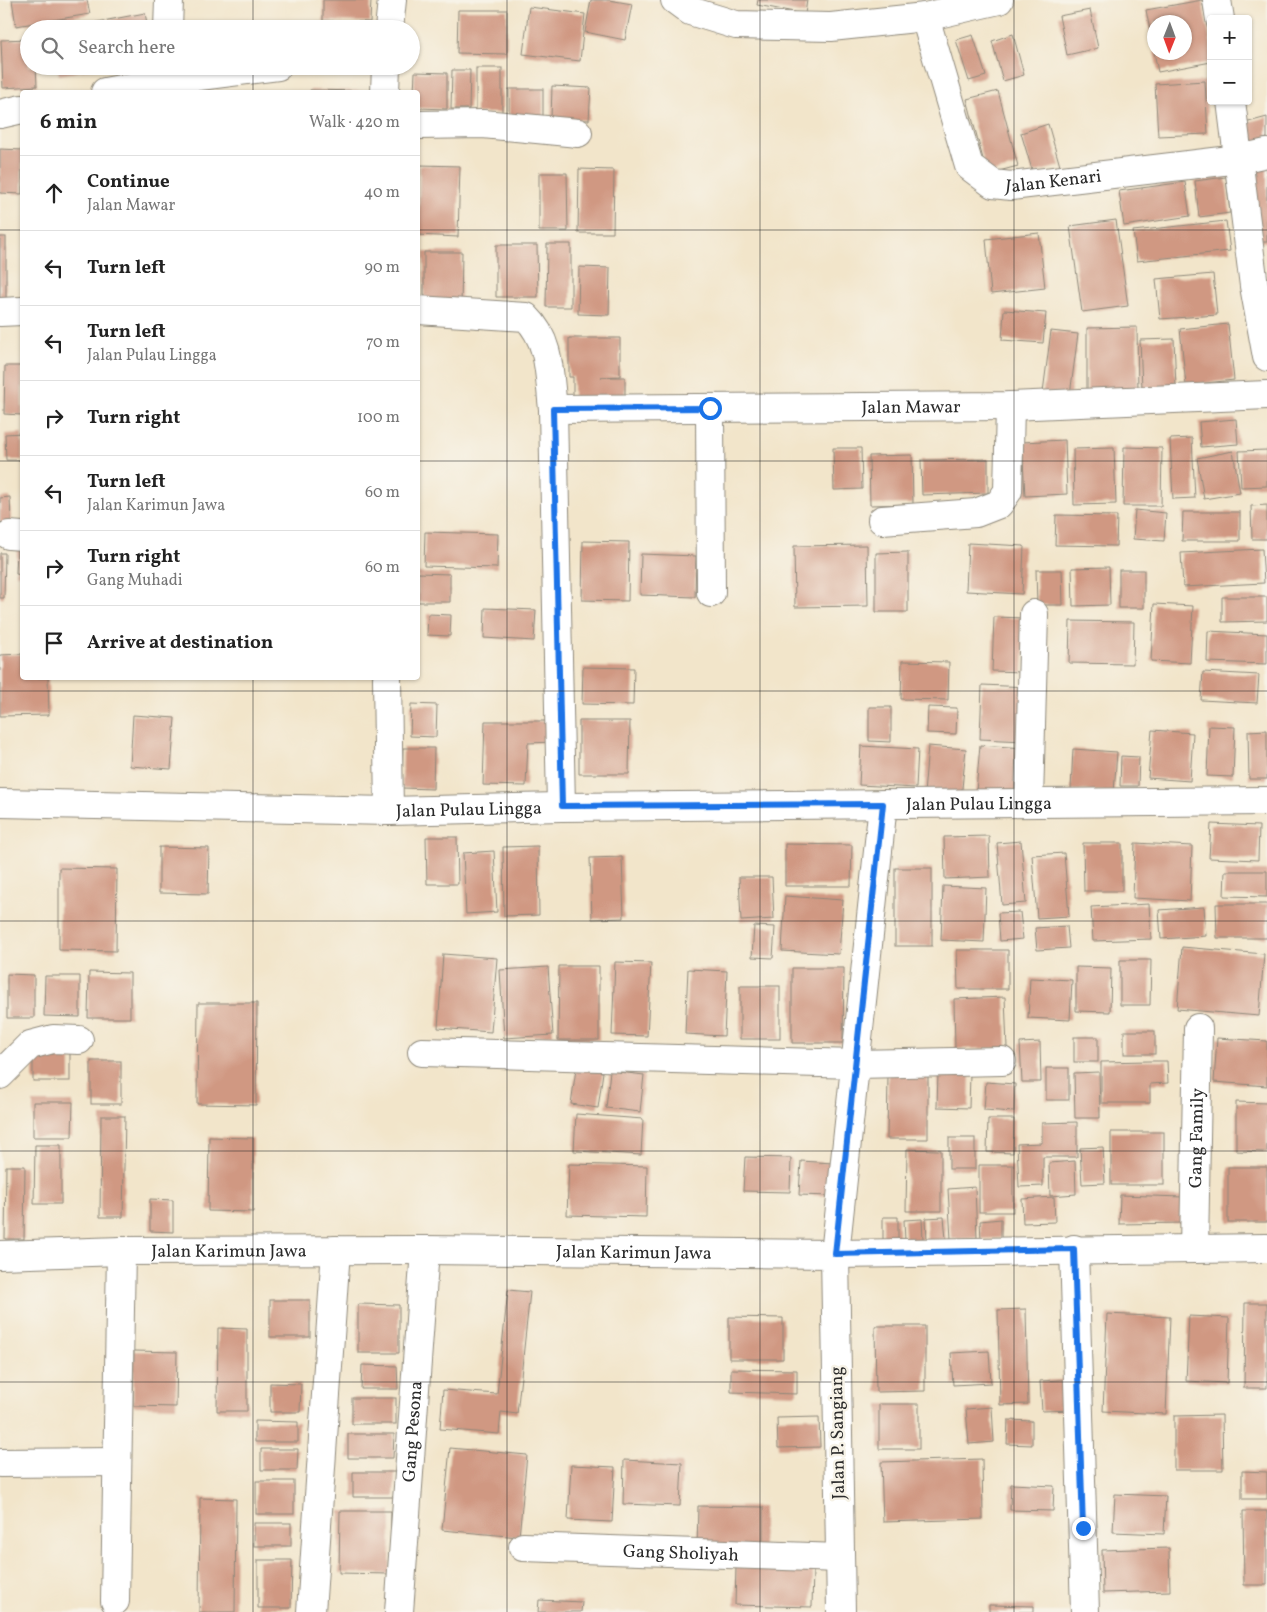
<!DOCTYPE html>
<html lang="en">
<head>
<meta charset="utf-8">
<style>
  body { margin:0; font-family:Vollkorn,serif; background:#f2f2f2; color:#222 }
  .controls { position:absolute; right:15px; top:15px; display:grid; overflow:hidden; border-radius:5px; box-shadow:0 1px 4px #0004 }
  .controls button { width:45px; height:45px; display:grid; place-items:center; padding:0; border:0; border-bottom:1px solid #e0e0e0; background:#fff; color:#222; font:25px sans-serif }
  .compass { position:absolute; left:1147px; top:15px; width:45px; height:45px; border-radius:50%; background:#fff; box-shadow:0 1px 4px #0004; rotate:181deg }
  .stop { position:absolute; width:15px; height:15px; margin:-11px; border:4px solid #1a73e8; border-radius:50%; background:#fff }
  .stop.end { background:#1a73e8; border-color:#fff; box-shadow:0 1px 5px #0008 }
  .list { margin:0; padding:0; list-style:none }
  h2 { display:flex; justify-content:space-between; align-items:center; height:65px; margin:0; padding:0 20px; font-size:21px }
  h2 small { font-size:16px; font-weight:400; color:#767676 }
  .list li { display:grid; grid-template-columns:32px 1fr auto; gap:15px; align-items:center; box-sizing:border-box; height:75px; padding:0 20px; border-top:1px solid #e0e0e0 }
  .list b { display:block; font-size:19px; white-space:nowrap }
  .list p { margin:0; font-size:16px; white-space:nowrap; color:#767676 }
  .list em { font-size:16px; font-style:normal; color:#767676 }
  .icon { flex:none; width:28px; height:28px; fill:none; stroke:currentColor; stroke-width:2; stroke-linecap:round; stroke-linejoin:round }
  .map { position:relative; flex:none; width:1267px; height:1612px; overflow:hidden }
  .search { position:absolute; background:#fff; box-shadow:0 1px 4px #0004; left:20px; top:20px; width:400px; height:55px; display:flex; align-items:center; gap:12px; box-sizing:border-box; padding:0 18px; border-radius:28px; color:#767676; font-size:19px }
  .panel { position:absolute; background:#fff; box-shadow:0 1px 4px #0004; left:20px; top:90px; width:400px; height:590px; border-radius:5px }
  .map>svg:first-child { display:block }
  .building { fill:#d09882 }
  .lines { fill:none; stroke-linecap:round; stroke-linejoin:round }
  .minor-casing { stroke:#8e887a; stroke-width:30 }
  .minor { stroke:#fff; stroke-width:28 }
  .route { stroke:#1a73e8; stroke-width:6 }
  .grid { fill:none; stroke:#2b2b2b; stroke-width:1; stroke-opacity:0.55 }
  .labels { text-anchor:middle; stroke-width:5; stroke-linejoin:round; paint-order:stroke }
  .street-label { font-size:18px; fill:#2b2b2b; stroke:#f7f3e8 }
</style>
</head>
<body>
<div class="map">
<svg width="1267" height="1612" viewBox="0 0 1267 1612">
  <rect width="100%" height="100%" fill="#f7f3e8"/>
  <filter id="ink" filterUnits="userSpaceOnUse"><feTurbulence type="fractalNoise" baseFrequency=".02" numOctaves="2"/><feDisplacementMap in="SourceGraphic" scale="10" xChannelSelector="R" yChannelSelector="G"/><feConvolveMatrix kernelMatrix="1 2 1 2 8 2 1 2 1" color-interpolation-filters="sRGB"/></filter>
  <filter id="wash" filterUnits="userSpaceOnUse"><feTurbulence type="fractalNoise" baseFrequency=".0096" numOctaves="4" result="noise"/><feDisplacementMap in="SourceGraphic" scale="20" xChannelSelector="R" yChannelSelector="G"/><feGaussianBlur stdDeviation="1.12" result="paint"/><feColorMatrix in="noise" values="0 0 0 0 0 0 0 0 0 0 0 0 0 0 0 0 0 1.4 0 .05"/><feComposite in="paint" operator="in"/></filter>
  <g filter="url(#wash)">
    <rect width="100%" height="100%" fill="#f2e5ca"/>
    <g id="blocks">
      <g class="building">
        <path d="M12,0H87L90,14L16,26Z"/>
        <path d="M323,0H371L370,22L323,21Z"/>
        <path d="M591,0H609L632,4L625,40L585,32Z"/>
        <path d="M758,0H807L805,14L757,5Z"/>
        <path d="M1202,0L1211,45V62L1158,72L1154,52H1184V22H1154V51L1146,10Z"/>
        <path d="M529,7L585,14L580,61L523,54Z"/>
        <path d="M458,10H507V54L457,53Z"/>
        <path d="M1090,10L1098,48L1067,55L1059,16Z"/>
        <path d="M145,13L148,29H66V28Z"/>
        <path d="M1013,34L1024,75L1003,81L992,41Z"/>
        <path d="M973,35L986,76L969,81L956,40Z"/>
        <path d="M29,39V66H36L37,86L3,88L1,40Z"/>
        <path d="M57,66H102V67L59,75Z"/>
        <rect x="476" y="68" width="26" height="45"/>
        <path d="M452,70H470L469,109H451Z"/>
        <path d="M415,72L447,73V109L418,108V92H414Z"/>
        <path d="M1205,81L1208,134L1158,136L1155,84Z"/>
        <path d="M552,86L591,88L589,120L551,119Z"/>
        <rect x="509" y="89" width="34" height="34"/>
        <path d="M310,90L363,91V92H310Z"/>
        <path d="M998,91L1018,166L987,174L967,99Z"/>
        <path d="M1267,117V138L1250,143L1245,123Z"/>
        <path d="M1048,124L1060,166L1033,173L1021,133Z"/>
        <path d="M0,149L22,150V194L0,193Z"/>
        <path d="M420,165L460,166L458,237L418,235Z"/>
        <path d="M1267,167V242H1256L1251,168Z"/>
        <path d="M579,169L614,170L613,233H578Z"/>
        <path d="M539,173H567L568,231H539Z"/>
        <path d="M1226,177L1230,213L1199,217L1195,181Z"/>
        <path d="M1185,182L1190,216L1124,226L1119,191Z"/>
        <path d="M1116,220L1128,306L1082,312L1070,226Z"/>
        <path d="M1226,221L1230,251L1137,261L1133,231Z"/>
        <path d="M1039,233L1045,288L991,294L986,239Z"/>
        <rect x="0" y="237" width="6" height="62"/>
        <path d="M547,244H571V307H546Z"/>
        <path d="M496,245H537L538,297H496Z"/>
        <path d="M424,252H462L461,308H424Z"/>
        <path d="M579,267L610,268L609,315L578,314Z"/>
        <path d="M1213,274L1217,315L1160,319L1156,279Z"/>
        <path d="M1004,310L1046,313L1043,343L1002,340Z"/>
        <path d="M1228,324L1234,380L1186,385L1180,329Z"/>
        <path d="M1137,327L1138,392H1087V328Z"/>
        <path d="M1051,331L1078,334L1070,395L1043,392Z"/>
        <path d="M569,338H620V376L601,377H625V403H573V377H569Z"/>
        <path d="M1174,339L1176,387L1142,388L1140,340Z"/>
        <path d="M5,366H22V415L4,414Z"/>
        <path d="M1236,419L1238,444L1201,447L1199,422Z"/>
        <path d="M22,433V460H6L5,434Z"/>
        <path d="M1192,438L1195,498L1173,499L1170,439Z"/>
        <path d="M1065,440L1067,494L1025,496L1022,442Z"/>
        <path d="M1124,447L1162,448L1161,506H1123Z"/>
        <path d="M833,448H861L862,489L834,490Z"/>
        <path d="M1114,448L1116,504L1074,505L1073,449Z"/>
        <path d="M1267,450V486L1241,487L1239,451Z"/>
        <path d="M1233,451L1240,493L1204,499L1197,458Z"/>
        <path d="M912,455L913,504L870,505L869,456Z"/>
        <path d="M988,459V493L922,495L921,460Z"/>
        <path d="M10,497L11,522L0,523V498Z"/>
        <path d="M1267,505V539H1252L1251,506Z"/>
        <path d="M1135,510L1166,513L1164,541L1133,539Z"/>
        <path d="M1183,512H1240V541H1182Z"/>
        <path d="M1056,515L1117,516L1116,546L1055,545Z"/>
        <path d="M425,532L498,534L497,568L424,566Z"/>
        <path d="M583,541L629,542L628,601L582,600Z"/>
        <path d="M968,543L1024,546L1022,594L966,591Z"/>
        <path d="M867,545L868,606L795,607L794,546Z"/>
        <path d="M17,549L22,550V575L16,574Z"/>
        <path d="M1262,549L1264,583L1183,587L1181,553Z"/>
        <path d="M908,552V612H876V553Z"/>
        <path d="M0,553H5L4,598H0Z"/>
        <path d="M641,554L696,556L695,597L640,595Z"/>
        <path d="M1109,567L1110,605L1073,606L1072,568Z"/>
        <path d="M1036,570H1062L1063,605H1037Z"/>
        <rect x="1119" y="570" width="25" height="38"/>
        <path d="M418,573L450,574V602H418Z"/>
        <path d="M1222,597H1267V621L1222,622Z"/>
        <path d="M1154,604L1193,606L1190,663L1151,661Z"/>
        <path d="M485,608L536,610L534,641L484,638Z"/>
        <path d="M428,614L451,615L450,636L427,635Z"/>
        <path d="M994,617L1025,618L1023,672L992,671Z"/>
        <path d="M1070,621L1134,622L1133,664L1069,663Z"/>
        <path d="M1208,631L1267,634V664L1207,662Z"/>
        <path d="M22,654V678H48L49,715L0,716V655Z"/>
        <path d="M902,661L949,662L948,700L901,699Z"/>
        <path d="M583,667L634,668L633,705L582,704Z"/>
        <path d="M1203,672L1259,675L1257,703L1201,700Z"/>
        <path d="M982,685L1028,687L1025,741L980,739Z"/>
        <path d="M411,704L437,705L436,737L410,736Z"/>
        <path d="M869,707H891V742L869,741Z"/>
        <path d="M928,707L957,708L956,734L927,733Z"/>
        <path d="M133,715L175,718L171,769L130,766Z"/>
        <path d="M485,721H555V742L528,743L526,786L483,785Z"/>
        <path d="M579,721H630L629,774H579Z"/>
        <path d="M1209,726L1235,727L1233,777L1207,776Z"/>
        <path d="M1152,730L1193,733L1190,781L1148,778Z"/>
        <path d="M1267,730V779H1249L1248,731Z"/>
        <path d="M980,745L1024,748L1020,795L976,792Z"/>
        <path d="M861,746L918,749L916,788L859,785Z"/>
        <path d="M928,746L966,749L961,798L924,794Z"/>
        <path d="M403,748H434L433,789L402,788Z"/>
        <path d="M1073,749L1117,752L1114,792L1071,790Z"/>
        <path d="M1121,756L1139,757L1138,786H1120Z"/>
        <path d="M1211,824L1259,826L1258,860L1209,858Z"/>
        <path d="M989,836L990,877L945,879L944,837Z"/>
        <path d="M426,837H457L458,884H427Z"/>
        <path d="M1021,841L1026,903L1002,905L997,843Z"/>
        <path d="M1083,843H1122V891H1084Z"/>
        <path d="M1135,843L1192,846L1190,901L1133,898Z"/>
        <path d="M785,844L852,845L851,886H785Z"/>
        <path d="M538,846L539,915L504,916L503,847Z"/>
        <path d="M159,847L209,848L208,894L159,893Z"/>
        <path d="M494,851L497,912L466,914L463,853Z"/>
        <path d="M1064,853L1069,916L1037,918L1032,855Z"/>
        <path d="M622,857L624,918L592,919L590,858Z"/>
        <path d="M59,868L117,869L116,951L59,950Z"/>
        <rect x="895" y="868" width="37" height="78"/>
        <path d="M1225,871H1267V897L1224,896Z"/>
        <path d="M739,877H772L774,919L741,921Z"/>
        <path d="M943,886L986,888L984,942L941,940Z"/>
        <path d="M785,896L843,900L839,954L782,951Z"/>
        <path d="M1149,904L1151,939L1093,941L1091,907Z"/>
        <path d="M1216,904H1267V938H1217Z"/>
        <path d="M1204,907L1206,936L1161,939L1159,910Z"/>
        <path d="M1020,912L1023,939L1000,941L998,913Z"/>
        <path d="M754,926L775,927L773,958L752,957Z"/>
        <path d="M1067,926L1069,948L1037,950L1035,928Z"/>
        <path d="M1182,947L1264,954L1259,1016L1177,1009Z"/>
        <path d="M957,950H1008V989H958Z"/>
        <path d="M443,954L497,958L491,1032L438,1028Z"/>
        <path d="M1120,960H1151L1150,1005H1120Z"/>
        <path d="M615,962L651,963L647,1036L612,1035Z"/>
        <path d="M559,966H599V1040H558Z"/>
        <path d="M548,967L553,1035L504,1038L500,970Z"/>
        <path d="M1076,967L1111,968L1110,1012L1076,1011Z"/>
        <path d="M792,968H844L843,1043H792Z"/>
        <path d="M688,969L727,971L724,1036L685,1034Z"/>
        <path d="M89,972L130,973V1018H88Z"/>
        <path d="M7,974L34,975V1018H7Z"/>
        <path d="M45,976H80V1017L44,1016Z"/>
        <path d="M1030,978L1072,980L1070,1020L1028,1018Z"/>
        <rect x="740" y="986" width="40" height="53"/>
        <path d="M1005,997L1007,1048L955,1049L954,999Z"/>
        <path d="M198,1003H257L256,1105L197,1104Z"/>
        <rect x="1124" y="1031" width="31" height="23"/>
        <rect x="1074" y="1037" width="24" height="25"/>
        <path d="M1217,1038L1267,1041V1086L1214,1082Z"/>
        <path d="M1040,1042L1041,1082H1022L1020,1043Z"/>
        <rect x="33" y="1050" width="37" height="31"/>
        <rect x="91" y="1061" width="30" height="43"/>
        <path d="M1149,1061H1167L1168,1083L1150,1084V1103H1101V1062Z"/>
        <rect x="1046" y="1068" width="23" height="32"/>
        <path d="M576,1069L603,1072L598,1108L571,1104Z"/>
        <path d="M610,1071L644,1075L640,1112L606,1108Z"/>
        <path d="M1099,1072L1100,1118H1075L1074,1073Z"/>
        <path d="M938,1073L970,1074L969,1108L937,1107Z"/>
        <path d="M888,1074H928V1139H887Z"/>
        <path d="M986,1082L1015,1084L1014,1112L984,1110Z"/>
        <path d="M33,1102H73L72,1137H33Z"/>
        <path d="M1236,1102L1267,1103V1152L1236,1151Z"/>
        <path d="M576,1114L643,1119L641,1155L574,1151Z"/>
        <path d="M101,1116H125L123,1217H100Z"/>
        <path d="M988,1119H1014L1013,1153L987,1152Z"/>
        <path d="M1077,1122V1157H1043V1186L1019,1187L1017,1144L1042,1143V1123Z"/>
        <rect x="1111" y="1132" width="53" height="53"/>
        <path d="M209,1137L253,1138V1212L208,1211Z"/>
        <rect x="949" y="1138" width="26" height="31"/>
        <path d="M35,1145H61V1204H34Z"/>
        <path d="M1103,1147L1105,1183L1082,1184L1080,1148Z"/>
        <path d="M907,1149L941,1150V1211H906Z"/>
        <path d="M745,1157L791,1158L790,1192L743,1191Z"/>
        <path d="M801,1161L833,1163L831,1196L799,1195Z"/>
        <path d="M1075,1161L1076,1194L1050,1196L1049,1163Z"/>
        <path d="M569,1164L647,1166L646,1217L567,1215Z"/>
        <rect x="979" y="1165" width="34" height="47"/>
        <path d="M6,1166H25L24,1239H5Z"/>
        <rect x="1228" y="1167" width="39" height="55"/>
        <path d="M975,1187L977,1238L951,1239L948,1189Z"/>
        <path d="M1120,1195L1183,1197L1185,1223L1119,1224Z"/>
        <path d="M1054,1197L1055,1222L1023,1223L1022,1199Z"/>
        <path d="M150,1199L173,1200V1232L150,1231Z"/>
        <path d="M883,1217H898V1240L883,1241Z"/>
        <path d="M944,1217L946,1239L927,1241L926,1218Z"/>
        <path d="M922,1219L923,1240L905,1241L904,1220Z"/>
        <path d="M1001,1219V1238L981,1239L980,1221Z"/>
        <path d="M508,1290L530,1292L517,1414L501,1412L499,1434L440,1429L443,1390L497,1394Z"/>
        <rect x="270" y="1300" width="40" height="37"/>
        <path d="M1245,1303H1267V1388H1244Z"/>
        <path d="M358,1304L399,1305V1353H358Z"/>
        <path d="M1026,1309L1028,1404L1000,1405L998,1310Z"/>
        <path d="M1107,1314L1170,1317L1166,1414L1103,1411Z"/>
        <path d="M1189,1316L1229,1318L1227,1383L1186,1381Z"/>
        <path d="M729,1317L783,1318V1359H729Z"/>
        <path d="M875,1326H925V1391L876,1392Z"/>
        <path d="M218,1328L247,1329V1411H217Z"/>
        <path d="M134,1351L177,1352L176,1407L133,1406Z"/>
        <path d="M989,1351L991,1383L953,1385L951,1353Z"/>
        <path d="M362,1365L397,1366L398,1389H361Z"/>
        <path d="M731,1369L797,1370V1394L731,1392Z"/>
        <path d="M1074,1379L1075,1410L1042,1411L1040,1381Z"/>
        <path d="M270,1383L301,1384L300,1412H270Z"/>
        <rect x="352" y="1398" width="44" height="26"/>
        <rect x="879" y="1404" width="40" height="45"/>
        <path d="M992,1407L994,1442L969,1444L966,1409Z"/>
        <path d="M1222,1415L1223,1470H1174V1416Z"/>
        <path d="M819,1417L820,1447L778,1448L777,1418Z"/>
        <path d="M1008,1420L1032,1421V1445L1007,1444Z"/>
        <path d="M255,1421L298,1422V1442H255Z"/>
        <path d="M348,1434H394L393,1458H348Z"/>
        <path d="M450,1448L527,1455L519,1537L442,1530Z"/>
        <path d="M261,1449H298L297,1470H261Z"/>
        <path d="M982,1459L983,1519L883,1522L881,1462Z"/>
        <path d="M624,1460L682,1463L680,1506L623,1504Z"/>
        <path d="M571,1465L615,1467L612,1522L568,1520Z"/>
        <path d="M1242,1471L1267,1472V1499H1242Z"/>
        <path d="M353,1472H395L394,1497H353Z"/>
        <rect x="256" y="1481" width="38" height="33"/>
        <path d="M1011,1484L1054,1486L1053,1511L1010,1510Z"/>
        <path d="M1115,1494L1166,1496L1164,1534L1113,1532Z"/>
        <path d="M200,1498L236,1499L235,1612H199Z"/>
        <path d="M698,1506L763,1507V1551L697,1550Z"/>
        <path d="M340,1511H391L390,1574L339,1573Z"/>
        <path d="M1243,1511H1267V1585H1244Z"/>
        <rect x="254" y="1523" width="37" height="23"/>
        <path d="M1169,1548L1170,1591L1103,1593L1102,1550Z"/>
        <path d="M258,1560H292L291,1608H258Z"/>
        <path d="M736,1567L813,1569L812,1607L735,1605Z"/>
        <path d="M539,1600L582,1602L581,1612H538Z"/>
        <path d="M989,1605L1034,1606V1612H989Z"/>
      </g>
    </g>
  </g>
  <g filter="url(#ink)">
    <use href="#blocks" fill-opacity="0" stroke="#8e887a" stroke-width="1"/>
    <g class="lines">
      <g class="minor-casing">
        <g id="minor">
          <path d="M675,0L690,11L736,25L831,27L925,17L999,0"/>
          <path d="M1217,0L1220,19"/>
          <path id="s1" d="M925,17L969,166L993,184L1011,186L1239,159L1267,153"/>
          <path d="M168,29L169,0"/>
          <path d="M389,29L392,0"/>
          <path d="M105,92L168,80L278,66"/>
          <path d="M385,92L386,66"/>
          <path d="M1231,101L1254,286L1267,357"/>
          <path d="M0,114L22,109"/>
          <path d="M418,125L483,124L578,133"/>
          <path d="M418,310L526,317C551,341 549,376 553,409L561,807"/>
          <path d="M0,312L22,311"/>
          <path d="M710,408L711,593"/>
          <path id="s2" d="M553,409L1010,406L1267,395"/>
          <path d="M882,520L976,513L999,504L1008,491L1010,406"/>
          <path d="M9,535L22,536"/>
          <path d="M387,678L389,811"/>
          <path d="M1029,801L1034,614"/>
          <path id="s3" d="M0,803L389,811L561,807L1267,801"/>
          <path d="M422,1052L856,1064L1002,1061"/>
          <path d="M0,1075L30,1045L53,1039L79,1040"/>
          <path d="M1074,1249L1085,1612"/>
          <path id="s4" d="M1194,1249L1198,1028"/>
          <path id="s5" d="M0,1255L121,1251L425,1250L835,1254L1267,1248"/>
          <path d="M0,1463L116,1462"/>
          <path id="s6" d="M523,1547L839,1558"/>
          <path d="M115,1601L121,1251"/>
          <path d="M311,1612L336,1250"/>
          <path id="s7" d="M399,1612L425,1250"/>
          <path d="M841,1612L835,1254L883,804"/>
        </g>
      </g>
      <use href="#minor" class="minor"/>
    </g>
  </g>
  <g class="lines" filter="url(#ink)">
    <path class="route" d="M710,408L553,409L562,806L883,804L835,1254L1074,1249L1083,1528"/>
  </g>
  <path class="grid" d="M253,0V29M507,0V1612M760,0V1612M1014,0V1612M253,66V92M0,230H22M418,230H1267M0,461H22M418,461H1267M253,678V1612M0,691H1267M0,921H1267M0,1151H1267M0,1382H1267"/>
  <g class="labels">
    <g class="street-label">
      <text dy="6" stroke="none"><textPath href="#s1" startOffset="246">Jalan Kenari</textPath></text>
      <text dy="6" stroke="none"><textPath href="#s2" startOffset="358">Jalan Mawar</textPath></text>
      <text dy="6" stroke="none"><textPath href="#s3" startOffset="979">Jalan Pulau Lingga</textPath></text>
      <text dy="6" stroke="none"><textPath href="#s3" startOffset="469">Jalan Pulau Lingga</textPath></text>
      <text dy="6" stroke="none"><textPath href="#s4" startOffset="111">Gang Family</textPath></text>
      <text dy="6" stroke="none"><textPath href="#s5" startOffset="229">Jalan Karimun Jawa</textPath></text>
      <text dy="6" stroke="none"><textPath href="#s5" startOffset="634">Jalan Karimun Jawa</textPath></text>
      <text dy="6" stroke="none"><textPath href="#s7" startOffset="181">Gang Pesona</textPath></text>
      <text transform="translate(837 1433) rotate(-91)" y="6">Jalan P. Sangiang</text>
      <text dy="6" stroke="none"><textPath href="#s6" startOffset="158">Gang Sholiyah</textPath></text>
    </g>
  </g>
</svg>
<div class="controls">
<button>+</button>
<button>−</button>
</div>
<svg class="compass" viewBox="-18 -18 36 36"><path d="M0-13l5 13h-10z" fill="#e53935"/><path d="M0 13l5-13h-10z" fill="#767676"/></svg>
<div class="stop" style="left:710px;top:408px"></div>
<div class="stop end" style="left:1083px;top:1528px"></div>
<div class="search"><svg class="icon" aria-label="search" viewBox="0 0 24 24"><circle cx="10" cy="10" r="6"/><path d="M15 15l6 6"/></svg>Search here</div>
<section class="panel">
<h2>6 min<small>Walk · 420 m</small></h2>
<ul class="list">
<li><svg class="icon" aria-label="ahead" viewBox="0 0 24 24"><path d="M12 20V5M6 11l6-6 6 6"/></svg><div><b>Continue</b><p>Jalan Mawar</p></div><em>40 m</em></li>
<li><svg class="icon" aria-label="left" viewBox="0 0 24 24"><path d="M17 20v-9H6M10 6l-5 5 5 5"/></svg><div><b>Turn left</b></div><em>90 m</em></li>
<li><svg class="icon" aria-label="left" viewBox="0 0 24 24"><path d="M17 20v-9H6M10 6l-5 5 5 5"/></svg><div><b>Turn left</b><p>Jalan Pulau Lingga</p></div><em>70 m</em></li>
<li><svg class="icon" aria-label="right" viewBox="0 0 24 24"><path d="M7 20v-9h11M14 6l5 5-5 5"/></svg><div><b>Turn right</b></div><em>100 m</em></li>
<li><svg class="icon" aria-label="left" viewBox="0 0 24 24"><path d="M17 20v-9H6M10 6l-5 5 5 5"/></svg><div><b>Turn left</b><p>Jalan Karimun Jawa</p></div><em>60 m</em></li>
<li><svg class="icon" aria-label="right" viewBox="0 0 24 24"><path d="M7 20v-9h11M14 6l5 5-5 5"/></svg><div><b>Turn right</b><p>Gang Muhadi</p></div><em>60 m</em></li>
<li><svg class="icon" aria-label="arrive" viewBox="0 0 24 24"><path d="M6 21V4h12l-3 4 3 4H6"/></svg><div><b>Arrive at destination</b></div></li>
</ul>
</section>
</div>
</body>
</html>
